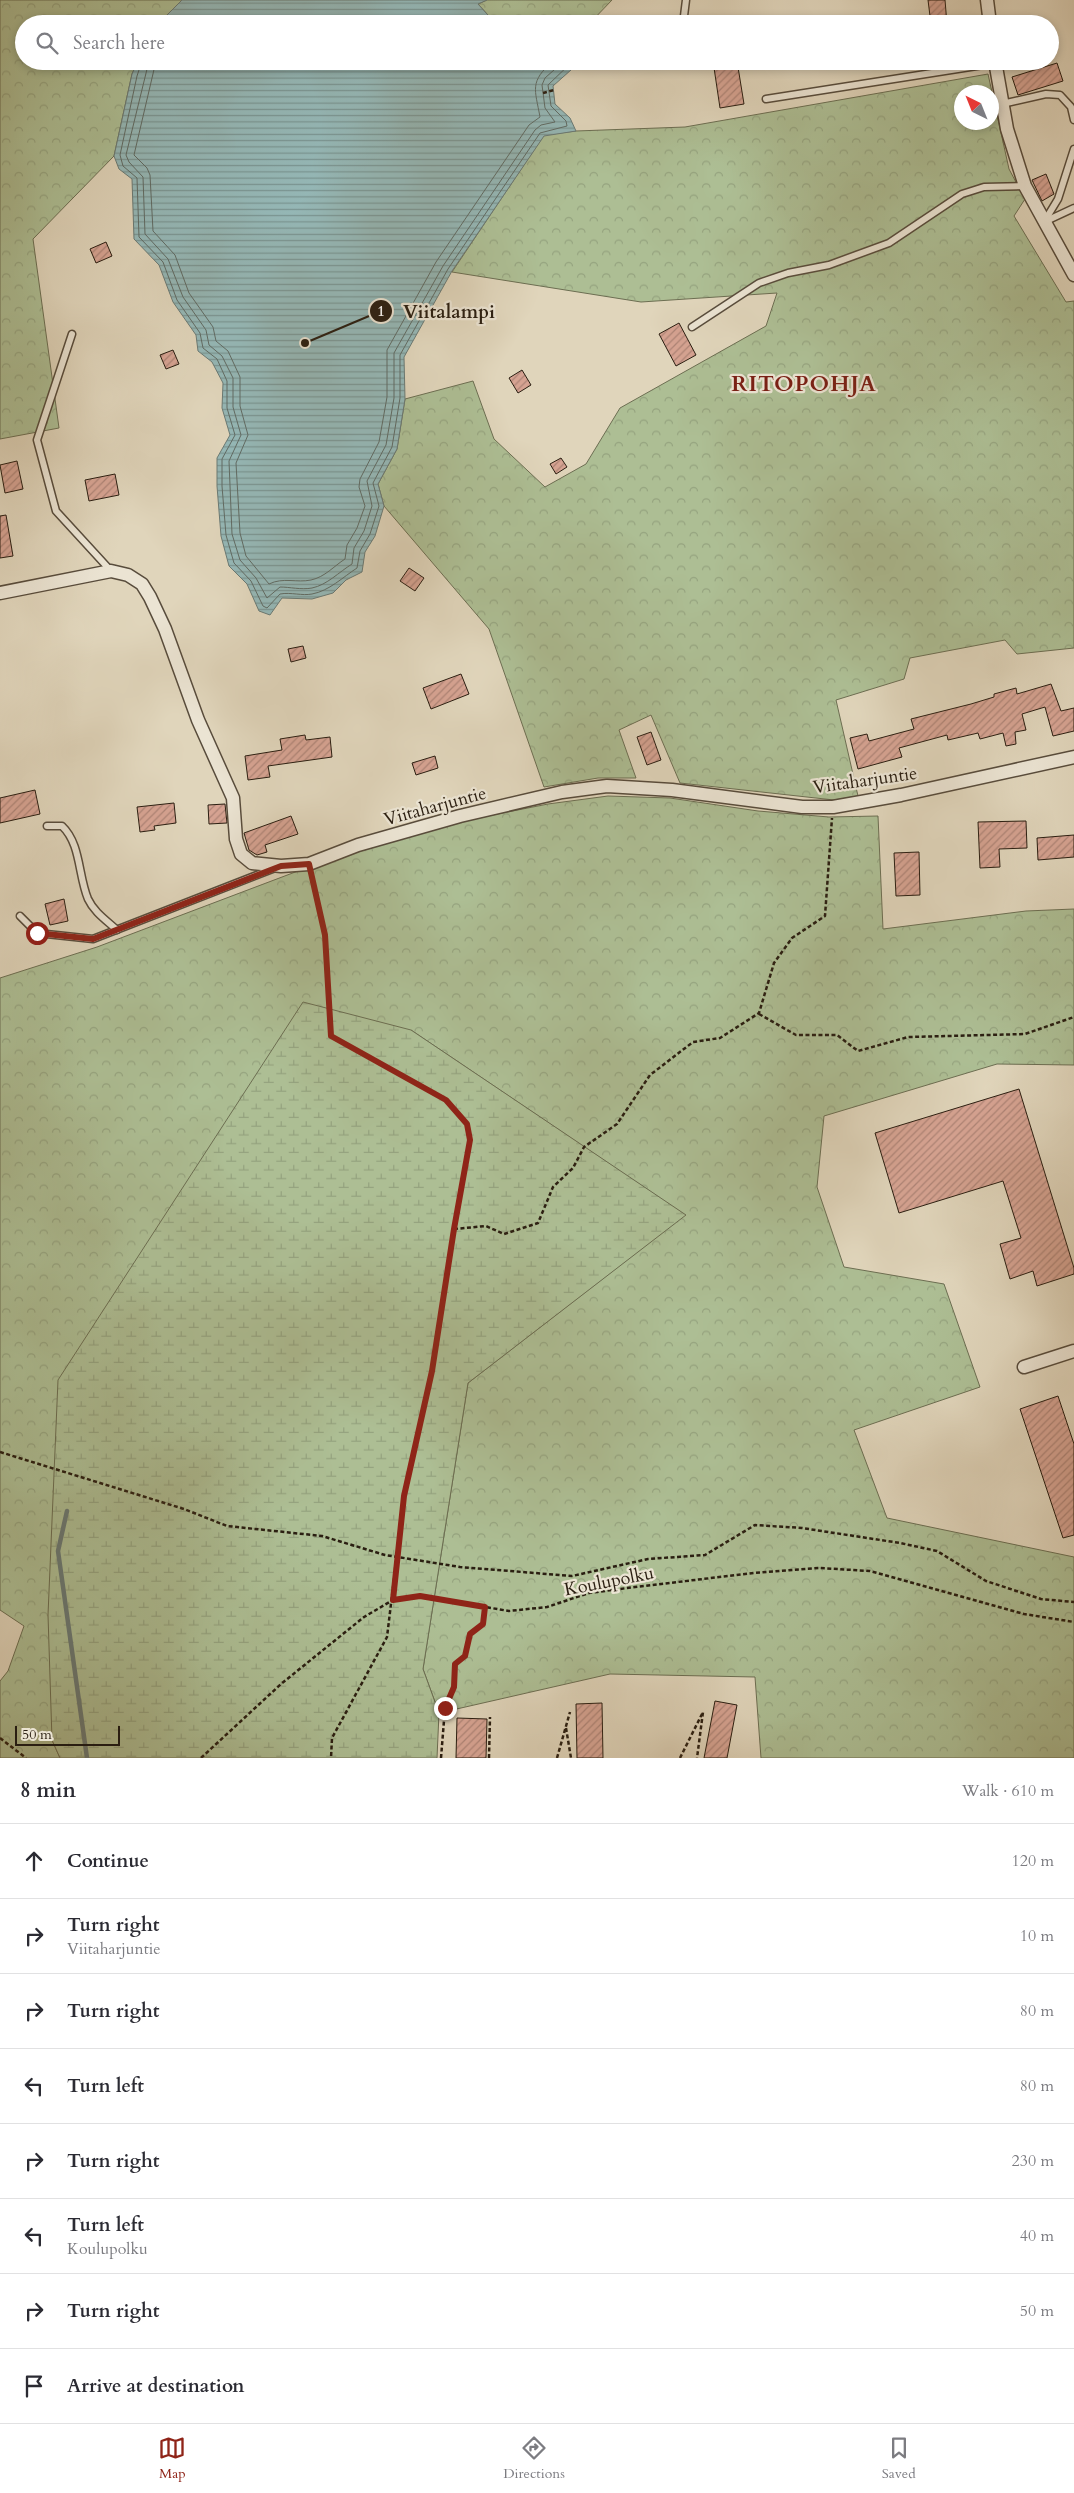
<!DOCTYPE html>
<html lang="en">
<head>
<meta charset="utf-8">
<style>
  body { margin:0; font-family:Cardo,serif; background:#f2f2f3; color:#2b2b33 }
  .compass { position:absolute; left:954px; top:85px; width:45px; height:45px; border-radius:50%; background:#fff; box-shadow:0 2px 8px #0003; rotate:317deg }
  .scale { position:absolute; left:15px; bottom:12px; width:105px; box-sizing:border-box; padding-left:5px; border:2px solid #2a1e11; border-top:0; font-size:14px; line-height:18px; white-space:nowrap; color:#2a1e11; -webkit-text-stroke:4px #ebe4d3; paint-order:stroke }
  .stop { position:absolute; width:15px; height:15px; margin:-11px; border:4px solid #8f2418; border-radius:50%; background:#fff }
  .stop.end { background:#8f2418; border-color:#fff; box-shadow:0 1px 5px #0008 }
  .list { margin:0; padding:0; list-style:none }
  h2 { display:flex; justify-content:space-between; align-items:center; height:65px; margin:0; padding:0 20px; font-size:21px }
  h2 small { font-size:16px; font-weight:400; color:#7c7c81 }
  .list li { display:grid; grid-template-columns:32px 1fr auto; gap:15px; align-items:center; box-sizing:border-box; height:75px; padding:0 20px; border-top:1px solid #e1e1e2 }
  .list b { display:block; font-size:19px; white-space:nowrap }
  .list p { margin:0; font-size:16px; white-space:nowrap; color:#7c7c81 }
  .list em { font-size:16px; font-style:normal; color:#7c7c81 }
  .icon { flex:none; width:28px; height:28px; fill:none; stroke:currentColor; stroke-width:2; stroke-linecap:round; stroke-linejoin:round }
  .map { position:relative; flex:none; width:1074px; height:1758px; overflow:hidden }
  .search { position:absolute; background:#fff; box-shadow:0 2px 8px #0003; left:15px; right:15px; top:15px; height:55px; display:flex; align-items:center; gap:12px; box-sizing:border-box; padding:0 18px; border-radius:28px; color:#7c7c81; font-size:19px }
  .sheet { height:665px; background:#fff }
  nav { display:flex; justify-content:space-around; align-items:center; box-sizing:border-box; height:70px; border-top:1px solid #e1e1e2; background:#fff; font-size:14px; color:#7c7c81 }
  nav a { display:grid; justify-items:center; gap:2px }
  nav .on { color:#8f2418 }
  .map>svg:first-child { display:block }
  .forest { fill:url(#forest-crowns); stroke:#6c6e52; fill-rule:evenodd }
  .wetland { fill:url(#wetland-marsh); stroke:#6c6e52 }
  .water { fill:url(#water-rules); stroke:#6a7a75 }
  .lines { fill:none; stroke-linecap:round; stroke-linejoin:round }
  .shore { stroke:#606b64; stroke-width:1 }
  .stream { stroke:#6a7a75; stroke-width:4.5 }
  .building { fill:url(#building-hatch); stroke:#2a1e11 }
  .lane-casing { stroke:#584c3c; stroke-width:9 }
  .street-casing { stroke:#584c3c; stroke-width:15 }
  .path { stroke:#2a1e11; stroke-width:2.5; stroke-dasharray:4 2.5; stroke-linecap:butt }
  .lane { stroke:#ebe4d3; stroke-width:6 }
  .street { stroke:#ebe4d3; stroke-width:12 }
  .route { stroke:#8f2418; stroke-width:6 }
  .labels { text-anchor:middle; stroke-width:4.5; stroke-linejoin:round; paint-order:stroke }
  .street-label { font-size:18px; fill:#2a1e11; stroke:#ebe4d3 }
  .district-label { font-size:22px; font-weight:bold; letter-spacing:1px; fill:#7a1f14; stroke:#ebe4d3 }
  .leader { fill:none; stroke:#2a1e11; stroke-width:2 }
  .callout-dot { fill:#2a1e11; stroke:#ebe4d3; stroke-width:2 }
  .mark-label { font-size:15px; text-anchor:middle; font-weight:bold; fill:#fff }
  .callout-label { font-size:19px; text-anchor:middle; font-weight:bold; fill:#2a1e11; stroke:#ebe4d3; stroke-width:4.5; stroke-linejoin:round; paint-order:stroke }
</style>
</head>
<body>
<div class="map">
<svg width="1074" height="1758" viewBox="0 0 1074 1758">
  <defs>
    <pattern id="forest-crowns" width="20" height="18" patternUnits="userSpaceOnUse" patternTransform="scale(1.25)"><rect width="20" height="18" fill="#adbe94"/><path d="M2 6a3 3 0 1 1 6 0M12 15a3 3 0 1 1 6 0" fill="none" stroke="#95a37f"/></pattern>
    <pattern id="wetland-marsh" width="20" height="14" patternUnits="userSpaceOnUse" patternTransform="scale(1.25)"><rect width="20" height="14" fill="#adbe94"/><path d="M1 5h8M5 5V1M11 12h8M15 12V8" fill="none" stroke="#95a37f"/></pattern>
    <pattern id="water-rules" width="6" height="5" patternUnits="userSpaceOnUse" patternTransform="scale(1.25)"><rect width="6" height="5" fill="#95b8b7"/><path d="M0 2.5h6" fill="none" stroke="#7a9593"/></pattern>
    <pattern id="building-hatch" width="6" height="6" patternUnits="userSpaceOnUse" patternTransform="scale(1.25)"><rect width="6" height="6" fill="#d6a392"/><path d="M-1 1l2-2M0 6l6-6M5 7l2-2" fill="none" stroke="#ae8476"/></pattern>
  </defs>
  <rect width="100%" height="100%" fill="#e0d5bb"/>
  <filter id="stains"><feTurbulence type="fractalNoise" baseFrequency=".004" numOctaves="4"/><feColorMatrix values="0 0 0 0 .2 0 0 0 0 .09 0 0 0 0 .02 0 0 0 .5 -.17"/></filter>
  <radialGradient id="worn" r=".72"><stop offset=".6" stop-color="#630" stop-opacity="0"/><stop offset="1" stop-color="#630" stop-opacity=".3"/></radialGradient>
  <g class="forest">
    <path d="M0,0H182L158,24H24V61H138L132,74L114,156L33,239L59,428L0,439Z"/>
    <path d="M487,0H612L589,24H496L478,4Z"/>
    <path d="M988,74L1009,169L1025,199L1014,216L1066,302L1074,301V648L1017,654L1005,640L910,658L904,679L836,700L858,796L834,800L680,783L651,715L619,730L636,778H598L544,787L489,629L384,506L378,484L397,449L405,399L473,381L494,439L545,487L586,464L620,408L766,326L777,293L641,302L452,272L544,135L576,131L685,127ZM962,92H992V122H962Z"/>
    <path d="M608,796L670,798L758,811L829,817L878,816L883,929L1026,911L1074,909V1065L997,1064L824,1116L817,1187L844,1267L944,1284L980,1387L854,1430L887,1518L1074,1557V1758H761L755,1677L610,1674L439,1713L423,1669L468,1383L685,1215L411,1030L52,1740L60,1758H0V1681L8,1671L24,1626L0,1610V978L97,947L327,860L457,822L548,804Z"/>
  </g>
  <path class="wetland" d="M303,1002L411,1030L686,1215L468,1383L423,1669L439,1713L437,1758H60L52,1740L48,1615L58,1380Z"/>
  <g class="water">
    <path d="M182,0H487L478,4L496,24H158Z"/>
    <path d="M138,61H581L553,86L555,104L570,118L576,131L544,136L452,271L404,357L405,399L397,449L378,484L384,506L375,536L365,552L362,572L346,580L333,593L312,599L282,598L270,615L259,611L247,584L229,566L221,536L217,486V458L230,435L222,408L223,383L212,362L198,351L196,335L173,302L159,265L134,239L132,179L119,169L114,156L132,74Z"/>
  </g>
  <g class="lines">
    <g class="shore">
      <path d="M142,61L137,76L120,155L123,166L137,178L139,237L163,262L177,300L200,333L203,348L217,359L227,381V408L235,435L222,459V486L226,535L234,563L251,581L263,606L267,608L280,594C291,592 302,596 312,594C329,591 343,577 357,568L360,551L370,534L379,506L373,483L392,447L400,398V355L448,269L540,133L567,126L566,121L551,106L548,85L573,61"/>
      <path d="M149,61L126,155L129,162L143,177L145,234L168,259L183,297L206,330L209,345L222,356L233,378V407L241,435L229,461L232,534L240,560L256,578L267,598L280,587C290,587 301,590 312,588C327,585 339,572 352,564L354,548L364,531L372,506L367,481L386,445L394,398V353L443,266L535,130L541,125L555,122L545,108L542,85L545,78L564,61"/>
      <path d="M156,61L134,155L147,168L150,175L153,231L175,255L189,293L213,327L216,341L228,351L240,377V406L248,435L236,463L240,533L246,556L269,584C283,577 297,583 311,580C325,577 334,566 345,559L347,545L357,528L365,506L359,487L360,479L379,442L387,397V350L436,262L529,125L540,117C535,89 529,82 553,61"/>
    </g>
    <path class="stream" d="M67,1511L58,1551L87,1758"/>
  </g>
  <g class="building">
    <path d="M928,0H945L947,24H931Z"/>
    <path d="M713,61H737L744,104L720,108Z"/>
    <path d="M1057,63L1063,81L1018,95L1012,77Z"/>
    <path d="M1046,174L1054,194L1042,201L1032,180Z"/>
    <path d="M106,242L112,256L96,263L90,249Z"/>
    <path d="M679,323L696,355L676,366L659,334Z"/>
    <path d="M173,350L179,364L166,369L160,355Z"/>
    <path d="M522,370L531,385L518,393L509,378Z"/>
    <path d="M561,458L567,467L556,474L550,464Z"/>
    <path d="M17,461L23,489L5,493L0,465Z"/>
    <path d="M115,474L119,495L89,501L85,480Z"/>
    <path d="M6,515L13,556L0,558V516Z"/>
    <path d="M409,568L424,578L415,591L400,581Z"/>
    <path d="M303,646L306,658L291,662L288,649Z"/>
    <path d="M461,674L469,694L431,709L423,688Z"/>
    <path d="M1051,684L1061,711L1074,708V731L1053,736L1045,707L1022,714L1026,730L1015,732L1016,744L1006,746L1003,733L980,739L978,733L948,740L947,735L899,748L902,757L858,769L850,738L867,734L869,741L914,729L911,719L971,704L994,697V694L1016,688L1017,694Z"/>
    <path d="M651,732L661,760L647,765L637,737Z"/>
    <path d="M305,735L306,740L330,737L332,757L268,766L270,777L248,780L245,756L282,750L280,739Z"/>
    <path d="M435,756L438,768L416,775L412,763Z"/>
    <path d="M35,790L40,814L0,823V798Z"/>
    <path d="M174,803L176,823L154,826L155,830L140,832L137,807Z"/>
    <path d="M225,804L227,823L209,824L208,805Z"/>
    <path d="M291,816L298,834L265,845L267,852L257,855L249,850L244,833Z"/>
    <path d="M1026,821L1027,848L999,849L1000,867L980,868L978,822Z"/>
    <path d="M1074,835V857L1038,860L1037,838Z"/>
    <path d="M919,852L920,895L896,896L894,853Z"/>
    <path d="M64,899L68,921L50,925L45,904Z"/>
    <path d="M1019,1089L1074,1268V1274L1037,1286L1033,1271L1010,1279L1000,1244L1021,1238L1003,1181L899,1213L875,1133Z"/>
    <path d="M1058,1396L1074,1444V1535L1063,1538L1020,1409Z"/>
    <path d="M715,1701L737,1705L727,1758H704Z"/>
    <path d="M602,1703L603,1758H577L576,1704Z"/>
    <path d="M457,1718L487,1719L486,1758H456Z"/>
  </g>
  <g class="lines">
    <g class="lane-casing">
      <g id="lane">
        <path d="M683,24L686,0"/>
        <path d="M635,62L638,61"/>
        <path d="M766,99L996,63"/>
        <path d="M1002,104L1046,94L1060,95L1071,107L1074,120"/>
        <path d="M1044,222L1058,199L1074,149"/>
        <path d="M1044,222L1074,208"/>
        <path d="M692,327L759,283L788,273L829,265L889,243L962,194L984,187L1025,186"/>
        <path d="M72,334L37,440L56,511L111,571"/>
        <path d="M47,826H62C81,844 78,875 88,899C94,912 106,920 117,930"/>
        <path d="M20,916L37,933L93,939L275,868"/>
      </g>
    </g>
    <g class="street-casing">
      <g id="street">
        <path d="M987,0L990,24"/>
        <path d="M995,61L1007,129L1025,186L1074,275"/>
        <path d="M0,593L111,571L128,575L142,584L150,597L165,629L198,720L233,798L236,839L241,854L252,863L281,866L309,864L358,845L460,816L562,792L607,786L672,790L802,807H833L901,795L1074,757"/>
        <path d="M1024,1367L1074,1351"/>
      </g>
    </g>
    <g class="path">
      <path d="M543,93L554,90"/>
      <path d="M312,876L325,935L331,1036L446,1101L467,1123L471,1140L450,1250L432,1371L404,1496L387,1637L332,1738L331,1758"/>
      <path d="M759,1014L796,1035H837L858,1051L908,1037L1025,1034L1074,1017"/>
      <path d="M454,1229L486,1226L504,1234L538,1223L553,1187L573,1168L584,1147L617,1124L650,1075L693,1042L720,1038L759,1013L774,963L792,938L825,916L832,818"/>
      <path d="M0,1452L184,1509L227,1526L322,1536L385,1555L460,1567L572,1576L648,1559L705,1555L755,1525L802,1528L900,1543L937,1551L986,1581L1041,1599L1074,1602"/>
      <path d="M566,1728L571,1758"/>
      <path d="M0,1738L26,1758"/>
      <path d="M201,1758L281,1684L364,1617L393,1600L420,1596L509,1611L547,1607L589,1593L635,1587L754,1573L819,1568L870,1571L1024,1614L1074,1622"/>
      <path d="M441,1758L445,1708L454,1687L455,1664L465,1656L470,1634L483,1624L485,1607"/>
      <path d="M489,1758L490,1717"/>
      <path d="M557,1758L570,1712"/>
      <path d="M680,1758L703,1712L697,1758"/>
    </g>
    <use href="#lane" class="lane"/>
    <use href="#street" class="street"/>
  </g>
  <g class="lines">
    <path class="route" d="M37,933L93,939L281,866L309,864L325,935L331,1036L446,1100L467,1124L470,1140L454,1229L432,1371L404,1496L393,1600L420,1596L485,1607L483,1624L470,1634L465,1656L455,1664L454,1687L445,1708"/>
  </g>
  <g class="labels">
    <g class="street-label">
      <text transform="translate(865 780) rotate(-8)" y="6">Viitaharjuntie</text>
      <text transform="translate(435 806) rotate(-15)" y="6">Viitaharjuntie</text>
      <text transform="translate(609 1581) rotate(-11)" y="6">Koulupolku</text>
    </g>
    <g class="district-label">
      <text x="804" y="391">RITOPOHJA</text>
    </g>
  </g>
  <path class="leader" d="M305 343L381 311"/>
  <g class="callout-dot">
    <circle cx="305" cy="343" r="5"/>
    <circle cx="381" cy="311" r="12"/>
  </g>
  <g class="mark-label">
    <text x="381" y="316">1</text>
  </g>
  <g class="callout-label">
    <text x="449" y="318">Viitalampi</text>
  </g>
  <rect width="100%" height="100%" filter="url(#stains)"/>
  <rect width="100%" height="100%" fill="url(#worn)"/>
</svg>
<svg class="compass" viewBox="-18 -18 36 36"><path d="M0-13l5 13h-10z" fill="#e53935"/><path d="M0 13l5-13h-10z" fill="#7c7c81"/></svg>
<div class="scale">50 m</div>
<div class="stop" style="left:37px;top:933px"></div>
<div class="stop end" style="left:445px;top:1708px"></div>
<div class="search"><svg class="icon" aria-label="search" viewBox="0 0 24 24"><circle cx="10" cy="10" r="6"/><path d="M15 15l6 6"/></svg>Search here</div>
</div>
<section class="sheet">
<h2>8 min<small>Walk · 610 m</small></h2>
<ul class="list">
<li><svg class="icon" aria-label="ahead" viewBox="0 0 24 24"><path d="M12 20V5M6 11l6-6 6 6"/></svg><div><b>Continue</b></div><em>120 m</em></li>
<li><svg class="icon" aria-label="right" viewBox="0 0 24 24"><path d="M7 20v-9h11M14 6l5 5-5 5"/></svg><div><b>Turn right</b><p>Viitaharjuntie</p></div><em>10 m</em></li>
<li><svg class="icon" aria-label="right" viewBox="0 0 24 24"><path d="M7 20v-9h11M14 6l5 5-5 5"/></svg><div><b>Turn right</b></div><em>80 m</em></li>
<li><svg class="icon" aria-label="left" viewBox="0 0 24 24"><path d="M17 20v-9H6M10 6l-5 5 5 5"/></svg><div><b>Turn left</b></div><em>80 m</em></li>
<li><svg class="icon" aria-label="right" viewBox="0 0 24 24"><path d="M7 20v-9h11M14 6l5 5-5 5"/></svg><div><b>Turn right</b></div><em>230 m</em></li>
<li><svg class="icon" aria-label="left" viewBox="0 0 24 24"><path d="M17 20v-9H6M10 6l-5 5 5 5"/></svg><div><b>Turn left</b><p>Koulupolku</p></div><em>40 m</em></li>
<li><svg class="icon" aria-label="right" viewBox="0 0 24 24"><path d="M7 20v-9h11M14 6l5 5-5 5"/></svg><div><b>Turn right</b></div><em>50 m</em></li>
<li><svg class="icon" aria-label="arrive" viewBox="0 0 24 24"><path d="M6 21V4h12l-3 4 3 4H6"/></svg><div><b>Arrive at destination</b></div></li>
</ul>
</section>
<nav>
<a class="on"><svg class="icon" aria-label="map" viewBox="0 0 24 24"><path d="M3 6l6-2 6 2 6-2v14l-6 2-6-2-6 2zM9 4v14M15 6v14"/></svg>Map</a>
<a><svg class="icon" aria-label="directions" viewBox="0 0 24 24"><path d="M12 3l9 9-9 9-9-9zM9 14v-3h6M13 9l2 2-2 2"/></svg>Directions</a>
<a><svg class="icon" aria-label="saved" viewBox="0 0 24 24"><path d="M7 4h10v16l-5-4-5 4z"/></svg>Saved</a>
</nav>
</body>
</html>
